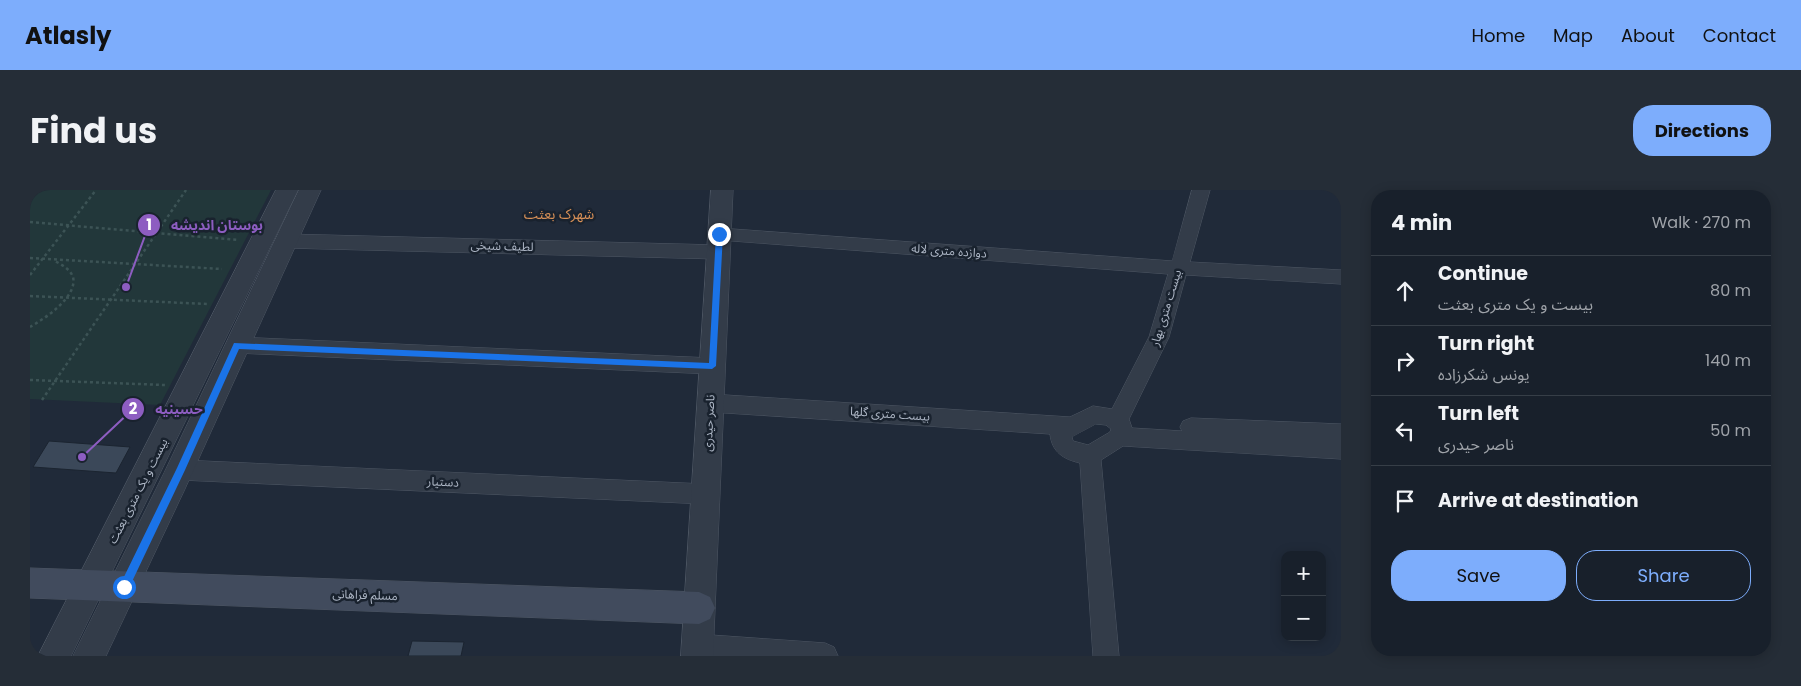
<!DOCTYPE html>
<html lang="en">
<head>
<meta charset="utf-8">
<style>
  body { margin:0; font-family:Poppins,"Noto Sans Arabic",sans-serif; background:#252d37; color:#f1f3f6 }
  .controls { position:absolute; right:15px; bottom:15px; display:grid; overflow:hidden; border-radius:10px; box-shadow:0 2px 12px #0003 }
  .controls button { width:45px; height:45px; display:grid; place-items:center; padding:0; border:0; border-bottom:1px solid #363e47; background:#18202b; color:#f1f3f6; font:25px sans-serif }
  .stop { position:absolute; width:15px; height:15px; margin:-11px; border:4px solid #1a73e8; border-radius:50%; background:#fff }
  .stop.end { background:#1a73e8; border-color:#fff; box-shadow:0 1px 5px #0008 }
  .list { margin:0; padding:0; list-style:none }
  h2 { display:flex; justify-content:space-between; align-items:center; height:65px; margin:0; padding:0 20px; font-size:21px }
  h2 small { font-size:16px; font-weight:400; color:#9fa3a9 }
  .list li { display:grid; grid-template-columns:32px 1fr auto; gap:15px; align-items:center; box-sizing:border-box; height:70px; padding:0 20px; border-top:1px solid #363e47 }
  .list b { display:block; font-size:19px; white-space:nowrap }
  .list p { margin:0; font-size:16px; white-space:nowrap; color:#9fa3a9 }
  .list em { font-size:16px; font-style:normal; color:#9fa3a9 }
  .actions { display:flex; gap:10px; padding:15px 20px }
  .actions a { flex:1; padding:11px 0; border:1px solid #7dadfc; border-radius:20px; text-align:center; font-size:18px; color:#7dadfc }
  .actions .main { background:#7dadfc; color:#111 }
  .icon { flex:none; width:28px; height:28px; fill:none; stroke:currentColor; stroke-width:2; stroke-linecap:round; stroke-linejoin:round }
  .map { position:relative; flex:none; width:1311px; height:466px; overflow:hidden; border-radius:20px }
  header { display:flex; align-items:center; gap:30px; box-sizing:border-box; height:70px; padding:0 25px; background:#7dadfc; color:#111 }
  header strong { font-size:24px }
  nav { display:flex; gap:28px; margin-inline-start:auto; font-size:18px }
  .intro { display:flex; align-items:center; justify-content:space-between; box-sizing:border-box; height:120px; padding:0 30px }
  h1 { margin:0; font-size:35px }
  .button { padding:12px 22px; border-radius:20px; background:#7dadfc; color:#111; font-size:18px; font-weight:700 }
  main { display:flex; gap:30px; padding:0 30px }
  aside { flex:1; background:#18202b; border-radius:20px; box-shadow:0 2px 12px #0003 }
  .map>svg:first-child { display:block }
  .green { fill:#22373a }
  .building { fill:#3b4859; stroke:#1b2430 }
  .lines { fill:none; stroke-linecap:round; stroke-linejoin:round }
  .minor-casing { stroke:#4e5764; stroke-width:1 }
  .tertiary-casing { stroke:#4e5764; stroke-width:1 }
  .secondary-casing { stroke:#4e5764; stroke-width:1 }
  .path { stroke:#3c5355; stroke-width:2.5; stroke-dasharray:3 3; stroke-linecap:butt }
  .minor { fill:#333c49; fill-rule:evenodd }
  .tertiary { fill:#333c49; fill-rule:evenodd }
  .secondary { fill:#414b5d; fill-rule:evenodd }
  .route { fill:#1a73e8 }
  .labels { text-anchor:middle; stroke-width:5; stroke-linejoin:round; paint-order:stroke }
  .street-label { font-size:12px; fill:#aeb7c6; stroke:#19222e }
  .neighbourhood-label { font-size:14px; fill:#d89057; stroke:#19222e }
  .leader { fill:none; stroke:#8d5dc1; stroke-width:2 }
  .callout-dot { fill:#8d5dc1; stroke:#19222e; stroke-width:2 }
  .mark-label { font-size:15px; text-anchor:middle; font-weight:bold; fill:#fff }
  .callout-label { font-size:14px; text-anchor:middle; font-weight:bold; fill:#8d5dc1; stroke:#19222e; stroke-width:5; stroke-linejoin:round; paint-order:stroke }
</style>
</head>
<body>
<header>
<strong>Atlasly</strong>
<nav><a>Home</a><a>Map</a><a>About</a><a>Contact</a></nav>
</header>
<div class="intro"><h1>Find us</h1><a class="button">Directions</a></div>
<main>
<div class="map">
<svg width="1311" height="466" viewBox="0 0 1311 466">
  <rect width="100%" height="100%" fill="#202a39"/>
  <path class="green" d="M0,0H241L130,215L0,209Z"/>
  <g class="building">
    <path d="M19,251L100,257L86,283L3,277Z"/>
    <path d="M382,451L434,452L431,466H378Z"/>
  </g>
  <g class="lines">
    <g class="minor-casing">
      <g id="minor">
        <path d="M1162,0H1180L1160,72L1311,80V94L1156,85L1139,147L1099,229L1102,238L1152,241L1150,237L1153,231L1161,228L1311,234V269L1093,256L1071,270L1089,466H1063L1050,273C1033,269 1022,262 1020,244L680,222L673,219L670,213L673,207L680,204L1040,227L1063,216L1082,219L1119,147L1138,84L689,50L683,49L680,44L683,39L689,38L1142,71ZM1066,234L1076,235L1081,239L1080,242L1058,255L1043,251L1042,247Z"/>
        <path d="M256,44L688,55L694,57L697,62L694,67L688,69L256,58L250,56L247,51L250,46Z"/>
        <path d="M206,147L682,168L689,170L692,176L689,182L682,184L206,163L199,161L196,155L199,149Z"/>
        <path d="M151,270L675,294L683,297L686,304L683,311L675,314L151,290L143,287L140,280L143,273Z"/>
        <path d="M667,444L795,453L804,457L808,466H658L654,457L658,448Z"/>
      </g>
    </g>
    <g class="tertiary-casing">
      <g id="tertiary">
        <path d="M246,0H268L41,466H8Z"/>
        <path d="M269,0H291L154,301L76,466H43L134,283Z"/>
        <path d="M681,0H703L683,466H651Z"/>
      </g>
    </g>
    <g class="secondary-casing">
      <path id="secondary" d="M0,378L669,402L680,407L685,418L680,429L669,434L0,408Z"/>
    </g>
    <g class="path">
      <path d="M0,32L208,50"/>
      <path d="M0,68L192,79"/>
      <path d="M0,85L66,0"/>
      <path d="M0,106L177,114"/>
      <path d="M0,137C14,129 48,107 43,87C40,79 32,75 25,71"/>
      <path d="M0,190L135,195"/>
      <path d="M12,210L156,0"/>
    </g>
    <use href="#minor" class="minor"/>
    <use href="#tertiary" class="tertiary"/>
    <use href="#secondary" class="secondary"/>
  </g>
  <path class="route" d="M689,42L693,44L686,176L682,179L209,159L155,280L98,400H91V393L147,278L204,153L679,173L686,44Z"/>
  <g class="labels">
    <g class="street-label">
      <text transform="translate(472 56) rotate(2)" y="4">لطیف شیخی</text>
      <text transform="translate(919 61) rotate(4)" y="4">دوازده متری لاله</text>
      <text transform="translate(1136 118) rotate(-73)" y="4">بیست متری بهار</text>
      <text transform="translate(860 224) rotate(4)" y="4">بیست متری گلها</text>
      <text transform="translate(679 233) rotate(-87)" y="4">ناصر حیدری</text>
      <text transform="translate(413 292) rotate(3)" y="4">دستیار</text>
      <text transform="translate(108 301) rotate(-63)" y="4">بیست و یک متری بعثت</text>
      <text transform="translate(335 405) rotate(2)" y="4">مسلم فراهانی</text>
    </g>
    <g class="neighbourhood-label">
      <text x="529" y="29">شهرک بعثت</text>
    </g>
  </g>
  <path class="leader" d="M96 97L119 35M52 267L103 219"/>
  <g class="callout-dot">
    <circle cx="96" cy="97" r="5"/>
    <circle cx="52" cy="267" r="5"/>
    <circle cx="119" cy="35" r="12"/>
    <circle cx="103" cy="219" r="12"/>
  </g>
  <g class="mark-label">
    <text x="119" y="40">1</text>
    <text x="103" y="224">2</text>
  </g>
  <g class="callout-label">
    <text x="187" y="40">بوستان اندیشه</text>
    <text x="149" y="224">حسینیه</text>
  </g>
</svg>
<div class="controls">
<button>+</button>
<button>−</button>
</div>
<div class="stop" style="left:94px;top:397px"></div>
<div class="stop end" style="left:689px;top:44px"></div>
</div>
<aside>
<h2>4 min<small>Walk · 270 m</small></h2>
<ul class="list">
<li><svg class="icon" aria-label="ahead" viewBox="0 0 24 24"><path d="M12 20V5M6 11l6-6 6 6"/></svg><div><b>Continue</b><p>بیست و یک متری بعثت</p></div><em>80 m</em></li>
<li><svg class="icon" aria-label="right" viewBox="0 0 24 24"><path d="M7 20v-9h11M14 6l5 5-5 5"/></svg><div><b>Turn right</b><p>یونس شکرزاده</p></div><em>140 m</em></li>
<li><svg class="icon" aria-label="left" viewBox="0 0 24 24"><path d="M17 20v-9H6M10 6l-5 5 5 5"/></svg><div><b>Turn left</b><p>ناصر حیدری</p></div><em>50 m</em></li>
<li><svg class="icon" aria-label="arrive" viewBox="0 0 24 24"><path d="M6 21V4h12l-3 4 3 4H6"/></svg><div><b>Arrive at destination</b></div></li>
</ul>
<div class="actions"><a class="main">Save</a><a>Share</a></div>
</aside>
</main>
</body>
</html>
